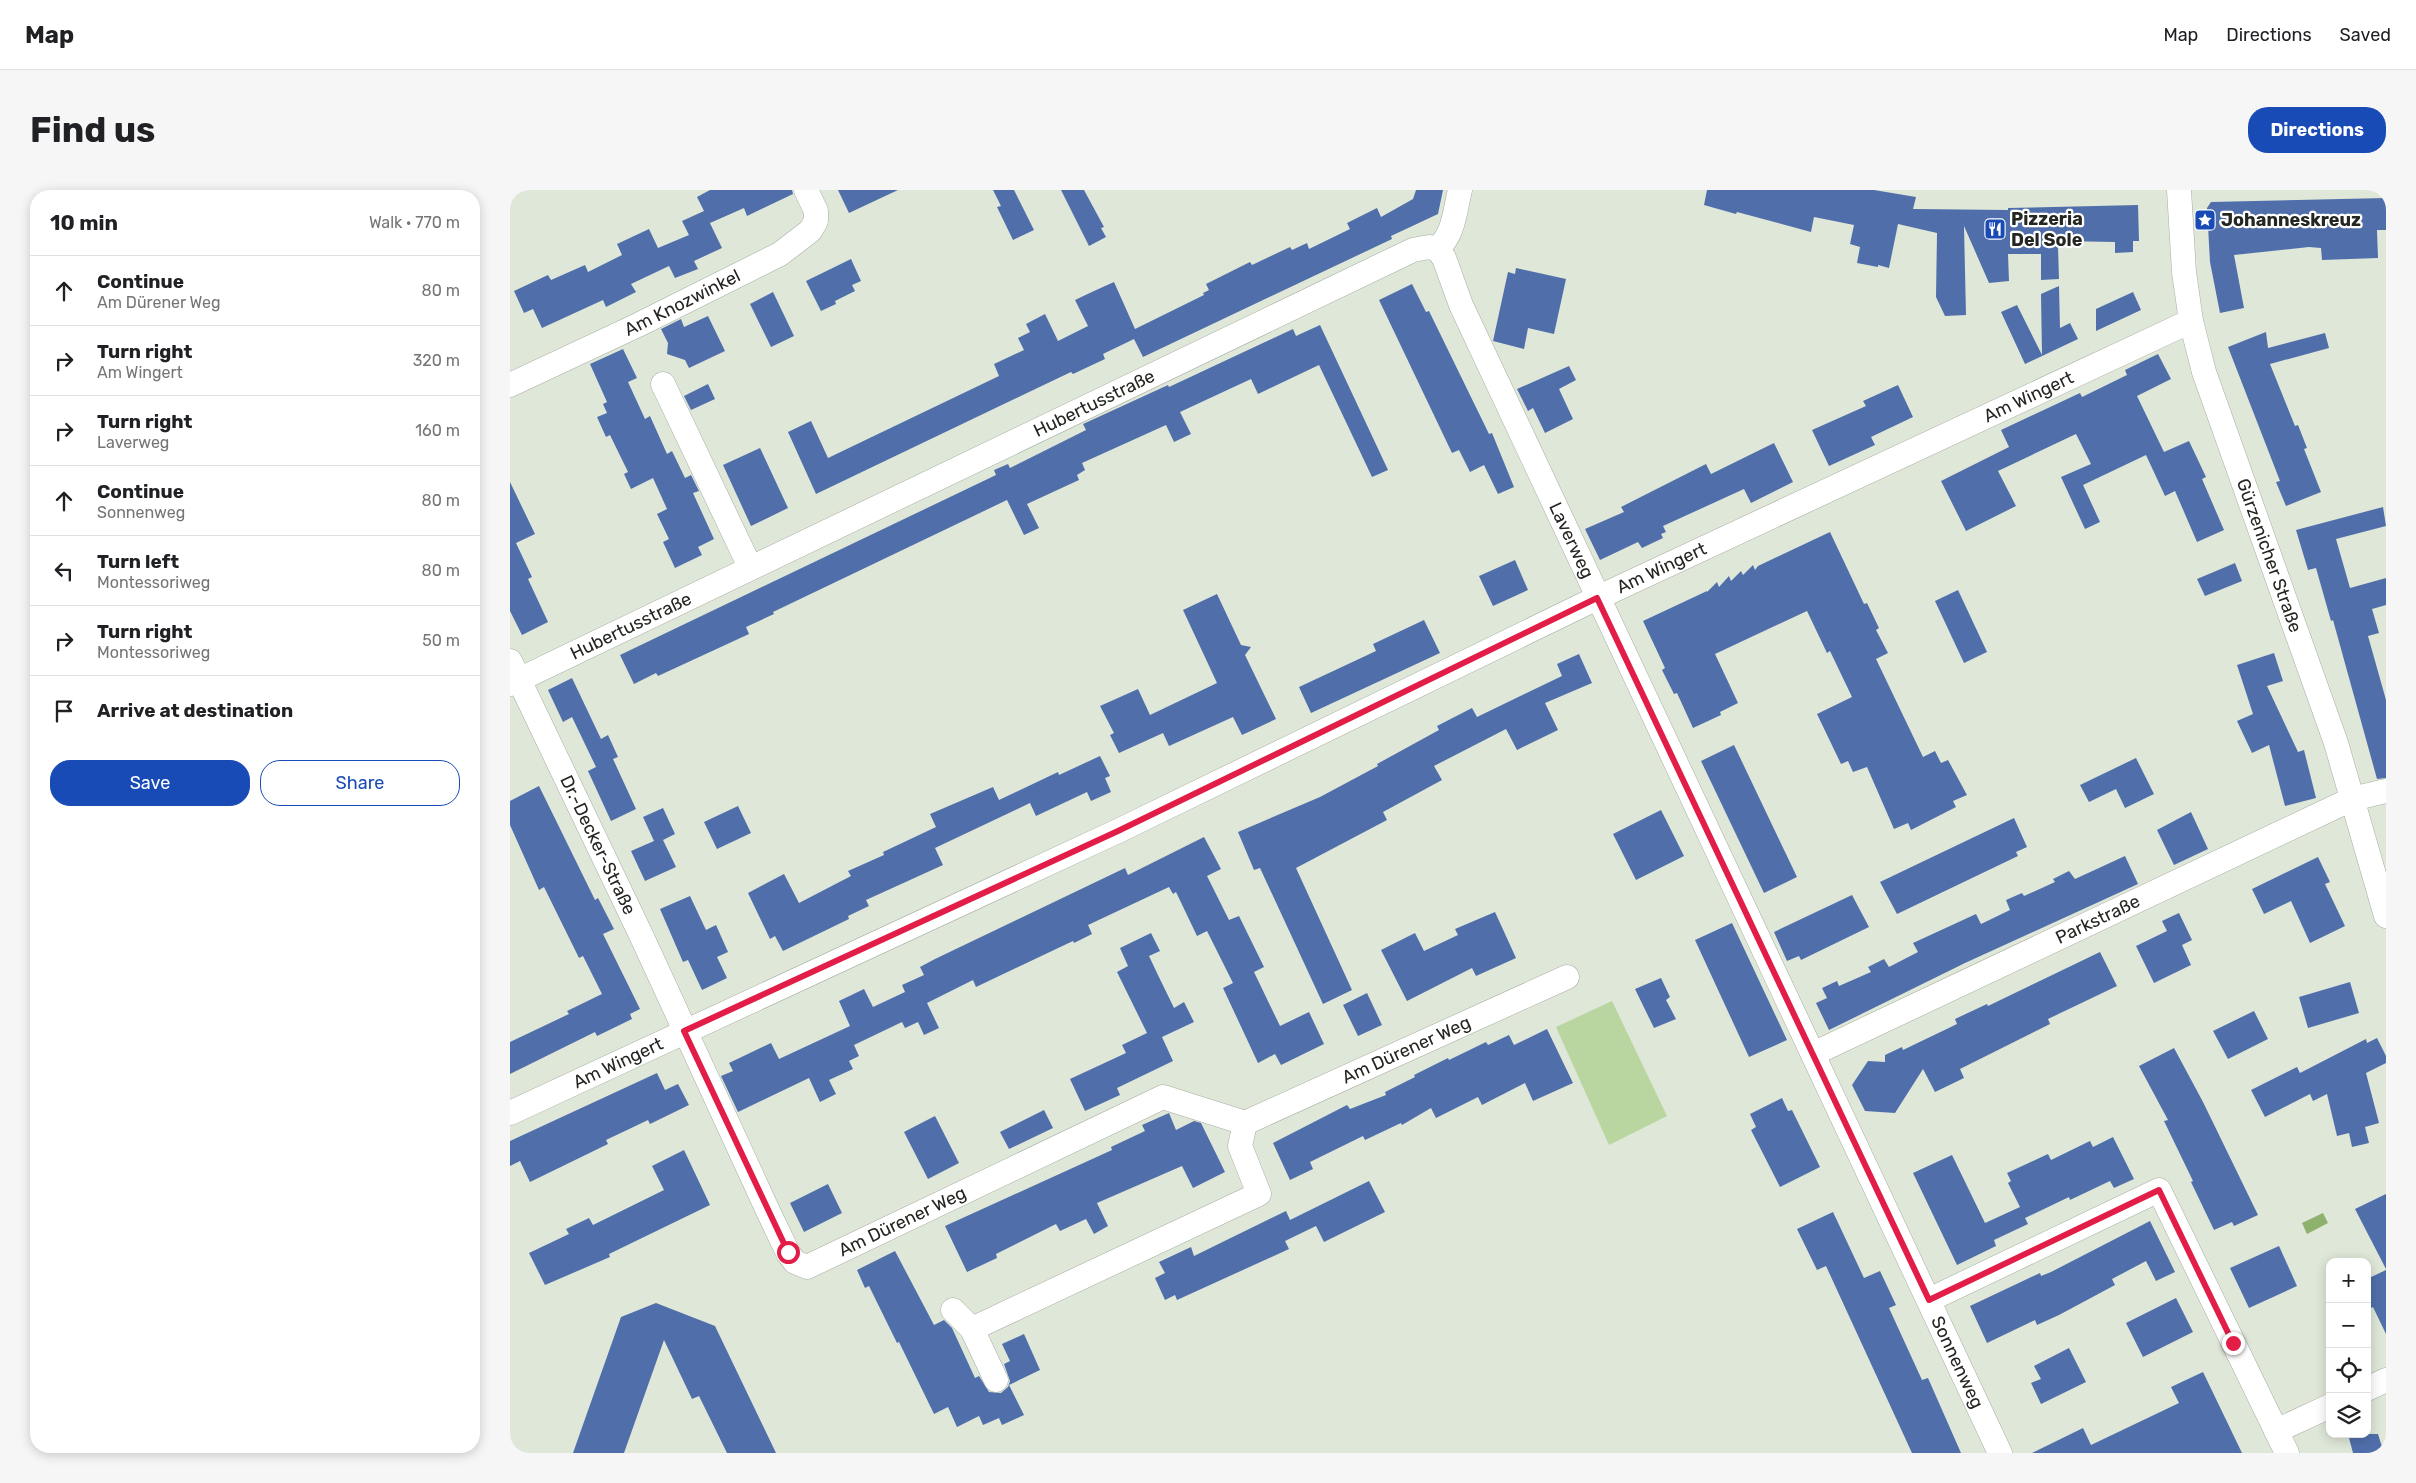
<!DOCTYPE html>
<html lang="en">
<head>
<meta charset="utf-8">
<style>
  body { margin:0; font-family:Rubik,sans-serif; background:#f6f6f6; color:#202124 }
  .controls { position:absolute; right:15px; bottom:15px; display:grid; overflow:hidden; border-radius:10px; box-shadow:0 2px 12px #0003 }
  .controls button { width:45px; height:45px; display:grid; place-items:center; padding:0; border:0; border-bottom:1px solid #e0e0e0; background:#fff; color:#202124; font:25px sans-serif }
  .stop { position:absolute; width:15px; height:15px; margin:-11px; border:4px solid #e11d48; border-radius:50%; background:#fff }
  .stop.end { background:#e11d48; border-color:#fff; box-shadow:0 1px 5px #0008 }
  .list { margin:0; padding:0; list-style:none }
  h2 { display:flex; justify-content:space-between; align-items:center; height:65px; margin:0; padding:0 20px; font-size:21px }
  h2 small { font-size:16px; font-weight:400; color:#757577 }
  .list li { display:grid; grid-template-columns:32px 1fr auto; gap:15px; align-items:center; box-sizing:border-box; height:70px; padding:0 20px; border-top:1px solid #e0e0e0 }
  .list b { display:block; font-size:19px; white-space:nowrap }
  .list p { margin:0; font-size:16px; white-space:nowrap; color:#757577 }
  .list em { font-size:16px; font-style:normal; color:#757577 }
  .actions { display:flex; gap:10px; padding:15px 20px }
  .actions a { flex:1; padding:11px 0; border:1px solid #194bb7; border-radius:20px; text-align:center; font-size:18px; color:#194bb7 }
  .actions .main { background:#194bb7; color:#fff }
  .icon { flex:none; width:28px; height:28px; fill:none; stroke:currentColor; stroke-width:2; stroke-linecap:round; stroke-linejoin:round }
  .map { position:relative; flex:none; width:1876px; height:1263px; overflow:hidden; border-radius:20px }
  header { display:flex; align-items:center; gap:30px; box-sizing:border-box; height:70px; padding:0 25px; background:#fff; border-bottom:1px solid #e0e0e0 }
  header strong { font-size:24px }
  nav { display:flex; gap:28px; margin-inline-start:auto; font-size:18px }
  .intro { display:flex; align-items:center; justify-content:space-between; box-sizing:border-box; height:120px; padding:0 30px }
  h1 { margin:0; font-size:35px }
  .button { padding:12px 22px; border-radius:20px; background:#194bb7; color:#fff; font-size:18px; font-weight:700 }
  main { display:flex; gap:30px; padding:0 30px }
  aside { flex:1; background:#fff; border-radius:20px; box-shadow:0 2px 12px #0003 }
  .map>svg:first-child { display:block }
  .green { fill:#b9d6a0 }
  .water { fill:#8eb16e }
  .building { fill:#506faa }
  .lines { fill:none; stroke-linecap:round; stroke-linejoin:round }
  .street-casing { stroke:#a7aea1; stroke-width:25 }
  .street { stroke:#fff; stroke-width:24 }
  .route { stroke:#e11d48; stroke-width:6 }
  .labels { text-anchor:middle; stroke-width:4.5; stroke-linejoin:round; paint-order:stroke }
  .poi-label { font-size:18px; font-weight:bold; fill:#232621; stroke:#fff; text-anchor:start }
  .street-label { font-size:18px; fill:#232621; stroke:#fff }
</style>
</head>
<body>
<header>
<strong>Map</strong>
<nav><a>Map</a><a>Directions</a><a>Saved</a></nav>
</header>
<div class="intro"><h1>Find us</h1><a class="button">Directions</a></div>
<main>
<aside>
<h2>10 min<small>Walk · 770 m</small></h2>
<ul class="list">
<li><svg class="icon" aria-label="ahead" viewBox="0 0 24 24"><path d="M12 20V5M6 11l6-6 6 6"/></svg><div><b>Continue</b><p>Am Dürener Weg</p></div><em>80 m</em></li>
<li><svg class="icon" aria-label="right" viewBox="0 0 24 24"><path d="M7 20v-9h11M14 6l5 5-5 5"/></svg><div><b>Turn right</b><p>Am Wingert</p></div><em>320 m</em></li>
<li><svg class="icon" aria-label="right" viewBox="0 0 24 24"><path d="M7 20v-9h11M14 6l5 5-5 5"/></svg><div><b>Turn right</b><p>Laverweg</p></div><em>160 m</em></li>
<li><svg class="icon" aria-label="ahead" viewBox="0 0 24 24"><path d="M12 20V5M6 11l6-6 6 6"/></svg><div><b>Continue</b><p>Sonnenweg</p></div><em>80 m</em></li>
<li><svg class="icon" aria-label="left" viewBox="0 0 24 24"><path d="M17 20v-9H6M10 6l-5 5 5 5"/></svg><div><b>Turn left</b><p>Montessoriweg</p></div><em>80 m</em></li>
<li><svg class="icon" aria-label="right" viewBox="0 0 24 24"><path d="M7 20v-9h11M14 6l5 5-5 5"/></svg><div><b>Turn right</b><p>Montessoriweg</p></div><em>50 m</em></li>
<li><svg class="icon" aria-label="arrive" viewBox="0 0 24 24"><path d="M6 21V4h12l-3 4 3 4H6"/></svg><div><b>Arrive at destination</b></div></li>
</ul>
<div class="actions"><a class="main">Save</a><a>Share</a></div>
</aside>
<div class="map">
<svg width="1876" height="1263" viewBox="0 0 1876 1263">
  <rect width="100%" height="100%" fill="#dfe7d9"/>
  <path class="green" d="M1102,811L1157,926L1099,955L1046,837Z"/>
  <path class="water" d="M1813,1023L1818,1033L1797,1044L1792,1033Z"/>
  <g class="building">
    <path d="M200,0H282L283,4L237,26L234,18L200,33L197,27L212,58L184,71L188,79L165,88L159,76L121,94L126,102L96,117L93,110L32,138L23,119L14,123L4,101L38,85L41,90L75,75L78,82L112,65L107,54L139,39L148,58L179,45L172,31L194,21L187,7Z"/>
    <path d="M328,0H388L339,23Z"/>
    <path d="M483,0H504L524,40L503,50L487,17L491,16Z"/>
    <path d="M551,0H574L594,37L591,38L596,47L579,56Z"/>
    <path d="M906,0H933L928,24L881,46L882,49L633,167L624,149L593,164L595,169L563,184L561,182L306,304L278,242L301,231L318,268L489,186L484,174L514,160L508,148L520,142L516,134L535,124L548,151L578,136L565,110L584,101L604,92L625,139L694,105L693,103L699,100L696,94L740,72L742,75L780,57L782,60L797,53L799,59L840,39L837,33L867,18L871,27L903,9Z"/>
    <path d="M1197,0H1364L1406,7L1403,19L1498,20V18L1628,15L1629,51H1623V62L1605,63V52L1553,51V57H1548L1549,89L1531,90V64H1498L1499,91L1479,93L1454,36L1456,125L1435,126L1426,107L1427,43L1388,34L1379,78L1368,75V77L1347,73L1350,57L1340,54L1344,35L1304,27L1301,42L1227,22L1226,24L1194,15Z"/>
    <path d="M1876,8V40H1867L1868,68L1812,70L1811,58L1799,57L1724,65L1734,118L1710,123L1700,72L1697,18L1701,12Z"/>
    <path d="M341,69L351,91L342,95L345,101L325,111L326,114L311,121L296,91Z"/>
    <path d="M1006,78L1056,89L1044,144L1018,138L1014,159L983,151L998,82L1005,84Z"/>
    <path d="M902,94L916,122L919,121L979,244L982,243L1004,297L988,304L974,275L960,282L949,260L942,263L869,110Z"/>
    <path d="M1549,96L1550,138L1560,133L1568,149L1515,174L1491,122L1507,115L1532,165L1531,104Z"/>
    <path d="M263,102L284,146L261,157L240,114Z"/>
    <path d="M1623,102L1631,120L1586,141V119Z"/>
    <path d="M198,126L215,161L179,178L175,170L157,164L158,153L151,139L171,129L174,137Z"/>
    <path d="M810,135L878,280L862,287L809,175L748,204L741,189L670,222L681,244L664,252L656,235L572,273L575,280L567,285L569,290L517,314L529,338L514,345L497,310L263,422L264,424L236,437L239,444L148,486L146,483L124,494L110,465L486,285L484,280L498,274L500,278L576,240L573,234L608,218L658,195L659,197L783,139L786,146Z"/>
    <path d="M1756,142L1758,158L1815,143L1819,158L1760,174L1785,236L1788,235L1797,258L1794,259L1811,302L1776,316L1766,292L1770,291L1718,157Z"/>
    <path d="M113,159L127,188L118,192L135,229L140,226L157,264L162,261L175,288L181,285L189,301L183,303L204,349L188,357L192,365L165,378L153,352L159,349L147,324L157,319L143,288L121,299L114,284L118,282L100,245L96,247L87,227L97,223L93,214L97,212L80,174Z"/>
    <path d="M1648,164L1661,189L1627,206L1654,262L1679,251L1696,287L1692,289L1714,340L1687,352L1665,301L1655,306L1636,265L1573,295L1590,332L1575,339L1551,287L1581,274L1566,244L1488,281L1506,316L1456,341L1431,291L1499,257L1491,240L1570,203L1572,207L1617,185L1615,180Z"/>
    <path d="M1059,176L1066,190L1049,199L1063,229L1035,243L1023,218L1018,221L1007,199Z"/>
    <path d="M198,194L205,209L181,220L174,206Z"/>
    <path d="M1388,195L1403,227L1361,247L1365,255L1319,276L1302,240L1356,216L1353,211Z"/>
    <path d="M1264,253L1283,292L1241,313L1234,299L1153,336L1156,342L1151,344L1153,348L1132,358L1128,352L1090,370L1075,339L1114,322L1111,317L1196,274L1201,284Z"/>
    <path d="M250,258L278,318L241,336L213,275Z"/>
    <path d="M0,292L25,344L6,353L22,387L18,389L38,432L12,445L0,421Z"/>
    <path d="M1873,317L1876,336L1826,349L1840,398L1876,388V415L1862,419L1869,443L1858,446L1876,510V588L1867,589L1823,430L1821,431L1806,378L1798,380L1786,340Z"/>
    <path d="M1320,342L1354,414L1357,413L1369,438L1366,440L1378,463L1366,469L1413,567L1425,561L1431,573L1438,570L1457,605L1443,611L1446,617L1401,640L1398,633L1384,639L1357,577L1343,582L1338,571L1331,574L1307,524L1342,507L1320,461L1317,463L1297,421L1205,464L1228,513L1210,522L1211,525L1183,538L1167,503L1164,504L1152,480L1155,478L1133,431L1197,401V402L1207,392L1209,397L1219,386L1221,391L1231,381L1233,385L1243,375L1245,380L1248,376Z"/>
    <path d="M1005,370L1018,400L983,416L969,386Z"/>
    <path d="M1725,373L1732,391L1695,406L1687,389Z"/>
    <path d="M1448,400L1477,462L1454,473L1425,411Z"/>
    <path d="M707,404L731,455L741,457L735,465L766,529L732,545L723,527L659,556L653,543L609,563L600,545L604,543L590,516L628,499L640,525L707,493L673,420Z"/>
    <path d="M914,430L930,463L801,523L789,497L866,461L863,454Z"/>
    <path d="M1764,463L1773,491L1757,496L1788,562L1794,560L1806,608L1775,616L1759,555L1742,563L1727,531L1743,524L1727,475Z"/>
    <path d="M1069,464L1082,493L1035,513L1048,540L1007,560L996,539L924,576L932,590L873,622L877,630L786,678L842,800L813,814L750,678L744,680L728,642L810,607L868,576L867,574L929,540L927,536L962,518L967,527L1052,486L1047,474Z"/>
    <path d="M62,488L91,549L98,545L108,567L103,569L126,619L101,631L78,581L86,577L62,527L53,532L38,500Z"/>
    <path d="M1224,555L1287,687L1254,703L1191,571Z"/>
    <path d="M590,566L600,586L595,588L601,602L581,611L577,602L526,626L520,613L425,658L433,675L356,710L359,716L338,726L339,729L273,761L265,746L260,749L238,703L274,684L289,713L341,686L338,681L374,665L373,662L426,637L420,624L483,597L489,610L548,582L549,585Z"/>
    <path d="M1626,568L1644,604L1615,618L1606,599L1579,612L1570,595Z"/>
    <path d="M29,596L85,710L88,708L104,739L93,744L130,819L120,824L122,829L87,846L85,842L0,884V852L59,824L57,821L92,804L73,766L69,768L34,697L29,700L0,635V611Z"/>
    <path d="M228,616L241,643L207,659L194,632Z"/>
    <path d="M153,618L165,644L153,650L166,677L135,691L121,661L144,651L133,627Z"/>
    <path d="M1151,620L1174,666L1126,690L1103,644Z"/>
    <path d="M1681,622L1698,659L1664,675L1647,640Z"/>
    <path d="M1504,628L1517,657L1506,662L1508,666L1387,724L1370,692Z"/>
    <path d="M694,647L711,679L697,686L719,730L729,726L754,777L744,782L770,836L799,822L814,854L771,875L765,864L748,873L713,798L723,793L697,741L687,746L666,702L663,704L659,697L578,735L582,744L564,753L563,751L466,797L463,790L417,813L429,838L414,845L408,832L395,838L392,832L344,855L349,866L339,871L343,879L319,890L326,904L310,912L299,888L228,922L211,886L223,881L219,873L261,853L269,869L340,836L329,811L354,799L363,817L395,802L392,795L414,785L410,777L425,769L615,678L618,685Z"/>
    <path d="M1615,666L1628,694L1455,773L1319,840L1306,813L1317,808L1312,798L1327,791L1329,796L1361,782L1358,777L1374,769L1379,777L1408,762L1403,753L1466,724L1471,734L1500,720L1496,710L1512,703L1514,706L1545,692L1543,689L1559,681L1565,689Z"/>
    <path d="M1808,667L1820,692L1815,694L1835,736L1800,753L1781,711L1754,724L1742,699Z"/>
    <path d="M1342,705L1359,737L1291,770L1289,766L1277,771L1264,742Z"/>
    <path d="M180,706L196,740L206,735L218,762L207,767L217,788L192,800L178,770L173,772L150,719Z"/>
    <path d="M985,722L1006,768L966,786L962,778L897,811L871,760L905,743L914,761L948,745L945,739Z"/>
    <path d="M1669,723L1682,750L1672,755L1681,775L1644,793L1626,756L1657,741L1652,731Z"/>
    <path d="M1222,733L1277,850L1239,867L1185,750Z"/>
    <path d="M641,743L650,761L639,766L647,783L664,818L674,812L684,832L652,847L663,871L607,898L610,905L575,921L560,889L616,863L612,855L637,843L607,782L618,776L610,758Z"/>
    <path d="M1590,762L1607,796L1538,829L1540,834L1450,879L1454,888L1425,902L1413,879L1385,923L1355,921L1342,895L1358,871L1375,872V865L1392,857L1393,860L1447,834L1445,829L1477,814L1478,816Z"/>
    <path d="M1151,788L1160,807L1156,810L1166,829L1144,838L1125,799Z"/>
    <path d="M1840,792L1849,823L1798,838L1789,807Z"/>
    <path d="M857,803L872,835L848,846L833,815Z"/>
    <path d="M1744,821L1758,849L1718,869L1703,841Z"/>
    <path d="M1037,839L1063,893L1023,911L1015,893L972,915L968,907L926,928L921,918L892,935L891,933L855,950L853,946L800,972L803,979L780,990L763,953L837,915L840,919L876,905L875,902L905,887L904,885L938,868L939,870L976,852L978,855L999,845L1004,855Z"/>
    <path d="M1867,848L1876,866V873L1856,883L1869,933L1855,937L1859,953L1842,957L1839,943L1827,946L1817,904L1803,911L1800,904L1755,927L1741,900L1787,877L1790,883L1856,849L1857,853Z"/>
    <path d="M1664,858L1693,912L1748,1025L1724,1036L1722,1032L1704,1040L1681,992L1683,991L1654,931L1658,930L1629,876Z"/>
    <path d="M147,883L155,900L168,894L179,915L140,934L138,930L115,941L96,950L98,954L20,992L10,971L0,976V951Z"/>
    <path d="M1272,908L1278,921L1282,920L1310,977L1270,997L1241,940L1246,937L1240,924Z"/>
    <path d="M534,920L543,938L499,959L490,942Z"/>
    <path d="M659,923L666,940L684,931L691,933L715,982L683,998L672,976L587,1013L598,1036L584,1044L576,1029L550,1041L546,1034L486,1064L487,1068L457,1082L435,1036L602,960L601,957L635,941L632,935Z"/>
    <path d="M425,926L449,973L418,989L394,942Z"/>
    <path d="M1603,947L1624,989L1604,998L1600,991L1560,1010L1559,1007L1515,1028L1518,1034L1484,1050L1486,1056L1447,1075L1403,983L1442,965L1475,1033L1510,1017L1498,993L1501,991L1497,983L1538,964L1541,970L1580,951L1583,957Z"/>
    <path d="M174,960L200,1015L99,1064L100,1067L35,1095L19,1063L59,1044L56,1039L79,1028L83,1035L154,1000L142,976Z"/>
    <path d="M859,991L875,1022L814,1052L806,1036L775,1051L779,1059L667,1110L665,1105L655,1110L645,1088L655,1083L649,1072L681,1057L684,1066L776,1021L780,1030Z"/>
    <path d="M318,994L332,1023L294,1042L280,1013Z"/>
    <path d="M1876,1004V1079L1845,1019Z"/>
    <path d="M1323,1022L1354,1088L1370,1081L1386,1115L1379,1118L1412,1190L1418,1188L1451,1263H1402L1316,1076L1307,1080L1287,1039Z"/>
    <path d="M1640,1031L1665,1082L1646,1091L1636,1071L1602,1089L1605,1095L1549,1125L1527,1135L1525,1130L1477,1153L1460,1116L1530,1083L1531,1086L1541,1082Z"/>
    <path d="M1769,1056L1787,1096L1739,1118L1720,1078Z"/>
    <path d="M385,1061L424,1135L434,1130L442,1138L465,1188L469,1186L479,1202L491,1203L498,1197L500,1191L494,1174L500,1171L492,1154L514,1144L530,1180L499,1195L514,1225L492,1235L489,1228L473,1235L469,1226L447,1237L438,1217L424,1224L389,1152L387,1153L359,1096L355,1098L347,1080Z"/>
    <path d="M1876,1080V1144L1863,1117L1857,1120V1089Z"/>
    <path d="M1666,1108L1683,1142L1633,1167L1616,1133Z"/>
    <path d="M146,1113L205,1136L266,1263H217L189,1206L182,1209L154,1150L114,1263H63L111,1127Z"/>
    <path d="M1559,1158L1576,1192L1531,1214L1521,1193L1531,1189L1524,1176Z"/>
    <path d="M1693,1182L1732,1263H1522L1573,1238L1581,1255L1669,1213L1661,1197Z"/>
    <path d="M1838,1244H1868L1874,1263H1843Z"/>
  </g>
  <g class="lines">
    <g class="street-casing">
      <g id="street">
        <path id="s1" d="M950,0C945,20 944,45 927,59L934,68L951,115L1490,1263"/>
        <path id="s2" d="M1669,0L1674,82L1681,131L1694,182L1826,553L1876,726"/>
        <path d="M153,194L240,377"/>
        <path id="s3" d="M0,195L128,135L270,64L300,41L306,31V21L296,0"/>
        <path id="s4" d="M0,471L132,747L258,1021L278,1063L285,1072L297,1077L653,907L735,933L1057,787"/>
        <path id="s5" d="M0,494L903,60L919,57L927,59"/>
        <path id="s6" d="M1303,864L1842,609L1876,601"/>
        <path id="s7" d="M0,923L608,641L1087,408L1681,131"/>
        <path d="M1419,1110L1649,1000L1777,1263"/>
        <path d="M443,1120L462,1139L486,1190"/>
        <path d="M462,1139L749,1004L730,956L735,933"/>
        <path d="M1857,1199L1876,1190"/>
        <path d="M1766,1241L1820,1216"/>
      </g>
    </g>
    <use href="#street" class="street"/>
  </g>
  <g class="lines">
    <path class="route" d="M278,1062L174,841L608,641L1087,408L1419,1110L1649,1000L1723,1153"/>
  </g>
  <defs>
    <g id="sight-square" transform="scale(1.125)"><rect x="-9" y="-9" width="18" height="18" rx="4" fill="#194bb7" stroke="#fff"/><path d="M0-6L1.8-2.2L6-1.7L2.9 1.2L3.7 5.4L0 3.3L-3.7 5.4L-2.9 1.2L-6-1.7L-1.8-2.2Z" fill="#fff"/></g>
    <g id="restaurant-square" transform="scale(1.125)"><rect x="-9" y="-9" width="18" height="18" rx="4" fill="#194bb7" stroke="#fff"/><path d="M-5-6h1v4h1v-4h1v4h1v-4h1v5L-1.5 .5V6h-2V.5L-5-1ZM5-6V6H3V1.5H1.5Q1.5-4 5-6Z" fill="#fff"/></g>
  </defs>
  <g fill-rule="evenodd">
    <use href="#sight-square" x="1695" y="30"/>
    <use href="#restaurant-square" x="1485" y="39"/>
  </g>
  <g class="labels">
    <g class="poi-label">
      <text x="1501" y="35">Pizzeria<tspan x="1501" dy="21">Del Sole</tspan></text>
      <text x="1711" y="36">Johanneskreuz</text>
    </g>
    <g class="street-label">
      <text dy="6" stroke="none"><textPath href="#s3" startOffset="191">Am Knozwinkel</textPath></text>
      <text dy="6" stroke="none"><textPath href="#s7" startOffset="1679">Am Wingert</textPath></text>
      <text dy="6" stroke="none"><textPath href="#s5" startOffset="648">Hubertusstraße</textPath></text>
      <text dy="6" stroke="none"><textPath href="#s1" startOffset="386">Laverweg</textPath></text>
      <text dy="6" stroke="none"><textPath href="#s2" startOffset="379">Gürzenicher Straße</textPath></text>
      <text dy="6" stroke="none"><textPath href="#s7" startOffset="1274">Am Wingert</textPath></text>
      <text dy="6" stroke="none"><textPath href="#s5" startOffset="134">Hubertusstraße</textPath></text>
      <text dy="6" stroke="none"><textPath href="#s4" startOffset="204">Dr.-Decker-Straße</textPath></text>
      <text dy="6" stroke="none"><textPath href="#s6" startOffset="315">Parkstraße</textPath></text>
      <text dy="6" stroke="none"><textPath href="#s4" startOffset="1336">Am Dürener Weg</textPath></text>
      <text dy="6" stroke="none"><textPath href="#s7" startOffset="119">Am Wingert</textPath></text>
      <text dy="6" stroke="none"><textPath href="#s4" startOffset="784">Am Dürener Weg</textPath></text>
      <text dy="6" stroke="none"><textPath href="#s1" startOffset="1294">Sonnenweg</textPath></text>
    </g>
  </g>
</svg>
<div class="controls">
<button>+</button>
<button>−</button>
<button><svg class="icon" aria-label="locate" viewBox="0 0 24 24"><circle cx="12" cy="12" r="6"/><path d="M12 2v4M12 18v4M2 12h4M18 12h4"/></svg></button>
<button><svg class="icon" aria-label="layers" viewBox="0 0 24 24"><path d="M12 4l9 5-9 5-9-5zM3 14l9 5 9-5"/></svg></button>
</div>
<div class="stop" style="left:278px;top:1062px"></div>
<div class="stop end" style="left:1723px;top:1153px"></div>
</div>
</main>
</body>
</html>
